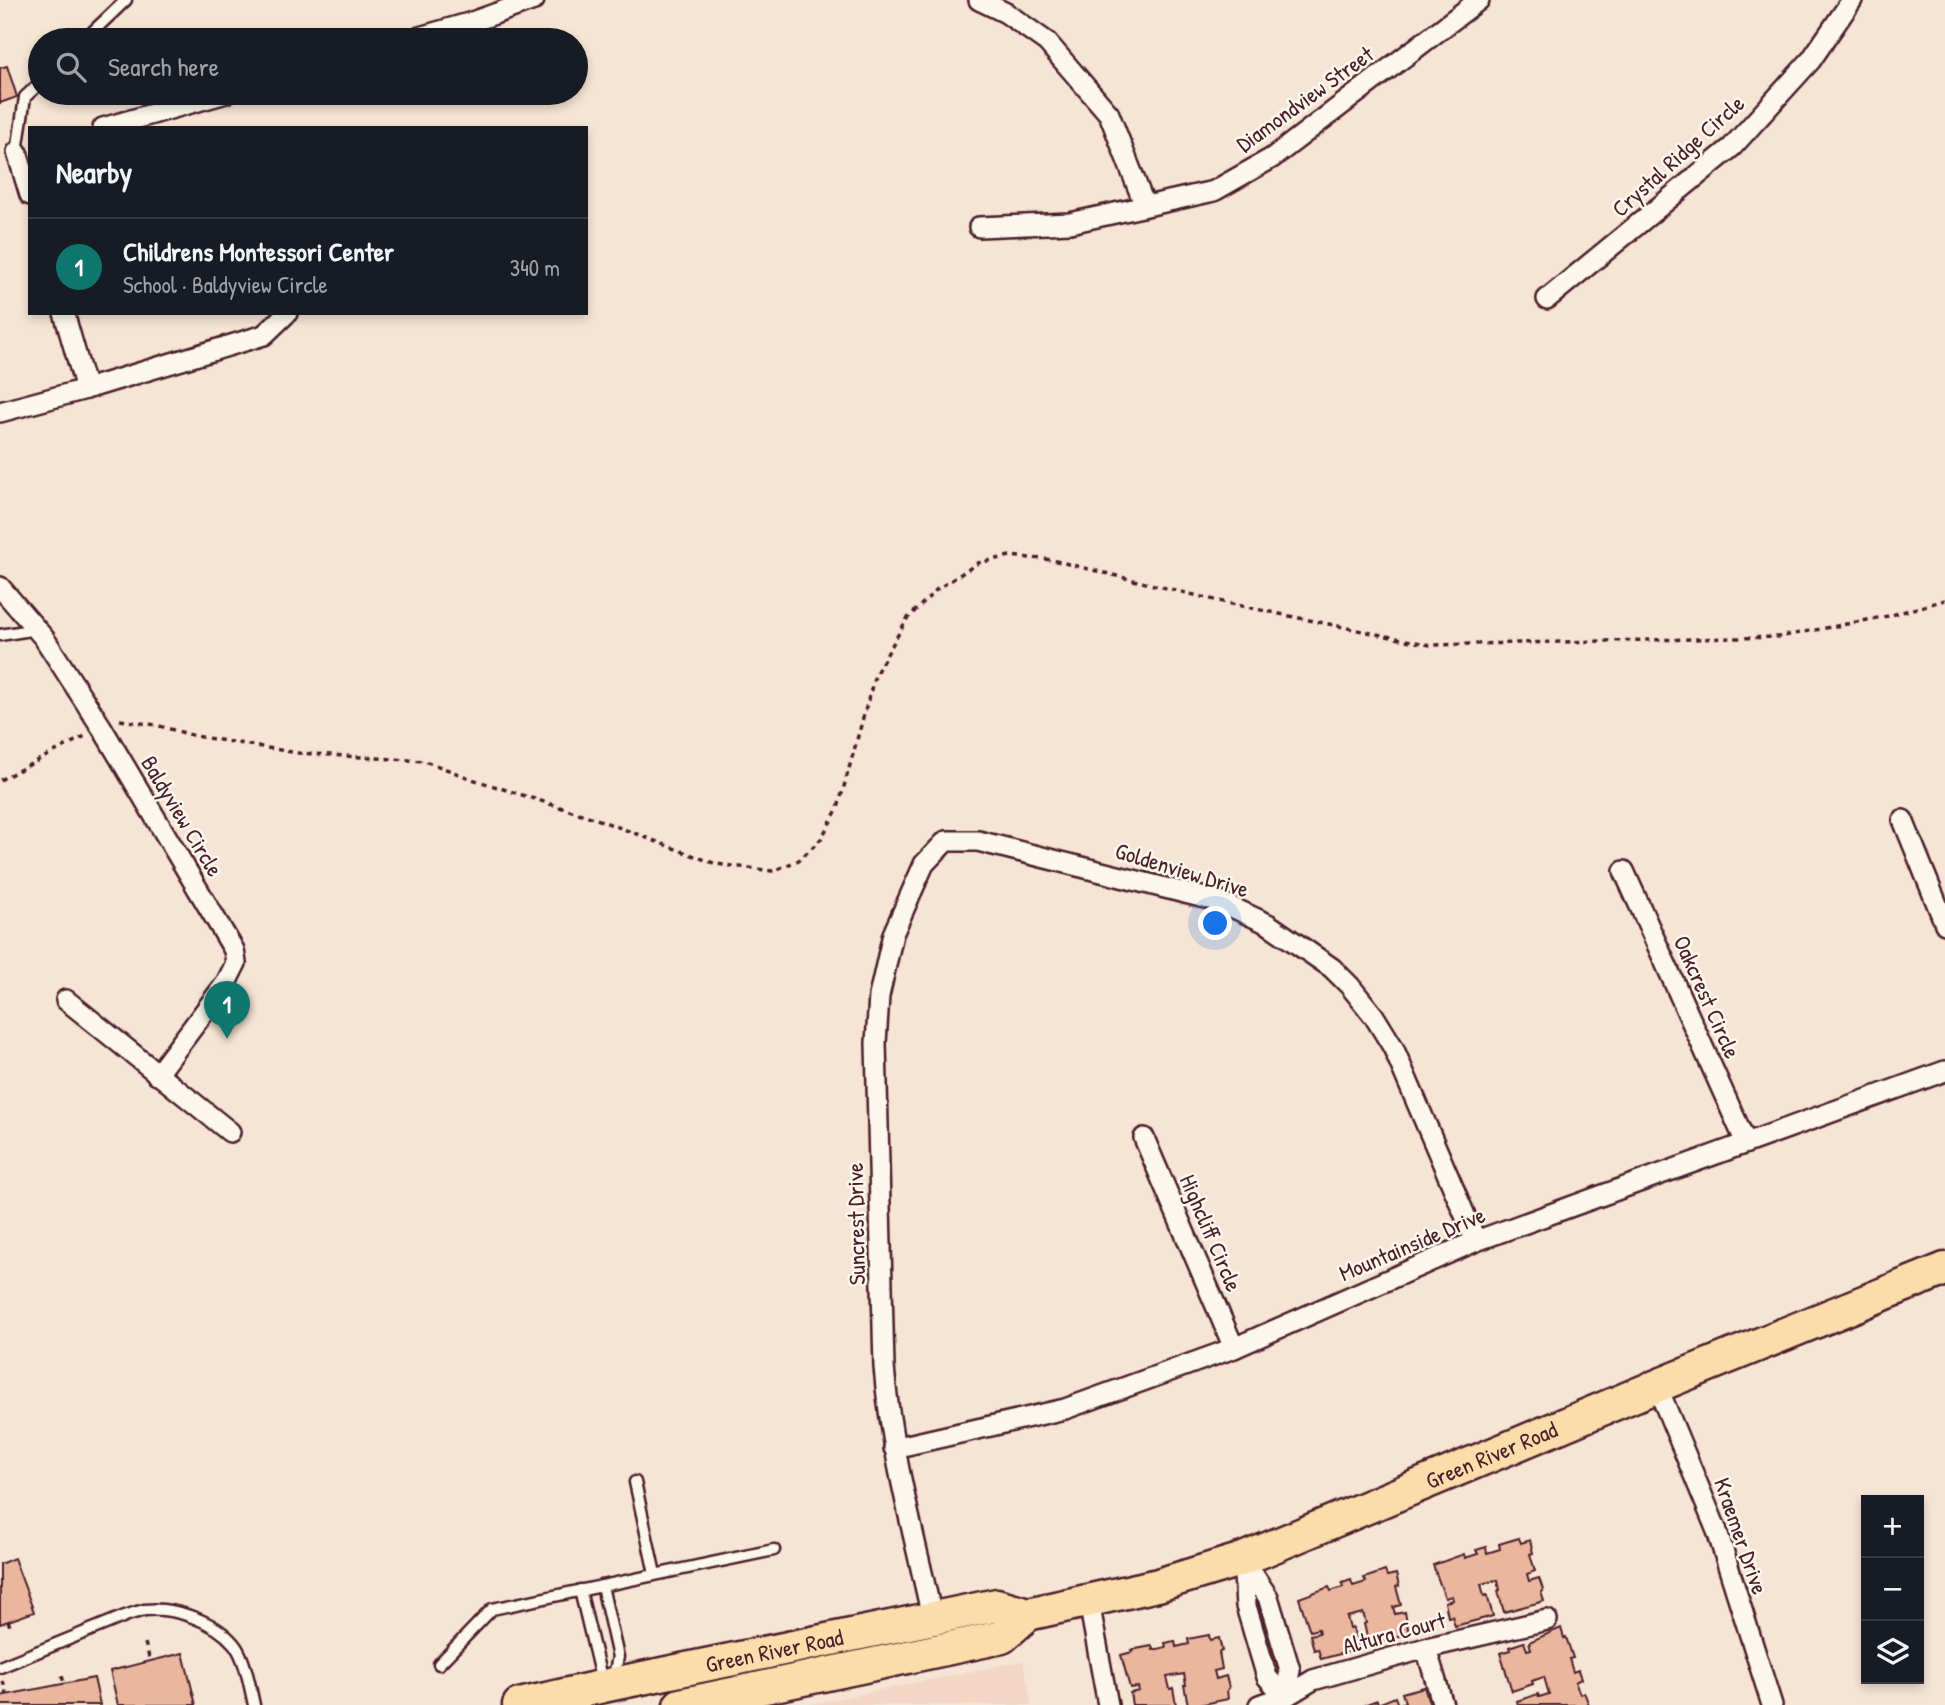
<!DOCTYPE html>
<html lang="en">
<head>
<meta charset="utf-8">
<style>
  body { margin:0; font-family:"Patrick Hand",sans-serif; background:#242831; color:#f1f3f6 }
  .controls { position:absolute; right:21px; bottom:21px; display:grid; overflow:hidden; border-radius:0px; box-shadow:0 4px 10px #0003 }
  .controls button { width:63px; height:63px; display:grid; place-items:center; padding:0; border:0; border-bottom:2px solid #363941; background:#171b24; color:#f1f3f6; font:35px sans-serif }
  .you { position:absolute; left:1216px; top:924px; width:24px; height:24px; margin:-18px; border:5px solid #fff; border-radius:50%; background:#1a73e8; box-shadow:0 0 0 10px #1a73e833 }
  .badge { display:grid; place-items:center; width:46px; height:46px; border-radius:50%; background:#0f766e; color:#fff; font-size:23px; font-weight:700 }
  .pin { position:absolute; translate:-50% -58px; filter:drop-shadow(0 2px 4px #0008) }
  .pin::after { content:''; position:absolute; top:37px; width:24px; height:21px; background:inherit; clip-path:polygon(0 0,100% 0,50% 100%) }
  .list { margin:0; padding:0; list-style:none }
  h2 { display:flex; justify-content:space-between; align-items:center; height:91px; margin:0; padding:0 28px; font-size:30px }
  h2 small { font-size:23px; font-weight:400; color:#9ea1a6 }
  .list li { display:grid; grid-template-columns:46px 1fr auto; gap:21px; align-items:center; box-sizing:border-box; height:98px; padding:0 28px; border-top:2px solid #363941 }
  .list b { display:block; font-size:26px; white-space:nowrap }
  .list p { margin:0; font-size:23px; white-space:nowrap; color:#9ea1a6 }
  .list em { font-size:23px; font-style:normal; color:#9ea1a6 }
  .icon { flex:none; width:38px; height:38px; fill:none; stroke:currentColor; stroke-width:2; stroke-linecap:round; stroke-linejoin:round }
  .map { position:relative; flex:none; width:1945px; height:1705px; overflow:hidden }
  .search { position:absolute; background:#171b24; box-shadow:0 4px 10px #0003; left:28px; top:28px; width:560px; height:77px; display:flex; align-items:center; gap:18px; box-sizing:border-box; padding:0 24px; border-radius:38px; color:#9ea1a6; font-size:26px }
  .panel { position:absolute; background:#171b24; box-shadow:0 4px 10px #0003; left:28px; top:126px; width:560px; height:189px; border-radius:0px }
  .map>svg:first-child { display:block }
  .built { fill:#f3d6c4 }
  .building { fill:#ebb69e; stroke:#4a1f2b; stroke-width:2 }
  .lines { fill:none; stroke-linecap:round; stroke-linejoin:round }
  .service-casing { stroke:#4a1f2b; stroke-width:15 }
  .minor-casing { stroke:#4a1f2b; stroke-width:24 }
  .primary-casing { stroke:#4a1f2b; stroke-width:37 }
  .path { stroke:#4a1f2b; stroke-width:3.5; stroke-dasharray:5 5; stroke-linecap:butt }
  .service { stroke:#fbf7ec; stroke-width:10 }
  .minor { stroke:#fbf7ec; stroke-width:19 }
  .primary { stroke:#fbddab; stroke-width:32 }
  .labels { text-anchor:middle; stroke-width:5; stroke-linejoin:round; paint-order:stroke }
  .street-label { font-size:23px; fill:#4a1f2b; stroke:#fbf7ec }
</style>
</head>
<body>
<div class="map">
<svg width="1945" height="1705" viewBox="0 0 1945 1705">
  <rect width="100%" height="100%" fill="#f6e4d5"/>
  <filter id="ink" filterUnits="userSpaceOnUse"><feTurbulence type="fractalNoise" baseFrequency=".0143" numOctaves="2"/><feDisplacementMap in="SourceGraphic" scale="14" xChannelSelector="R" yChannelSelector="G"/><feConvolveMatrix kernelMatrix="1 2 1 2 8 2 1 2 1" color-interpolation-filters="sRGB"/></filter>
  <g filter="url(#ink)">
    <path class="built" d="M1023,1661L1032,1705H807Z"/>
    <g class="building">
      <path d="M7,66L17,97L0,103V68Z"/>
      <path d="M1519,1538L1521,1543L1530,1540L1533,1553L1530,1554L1535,1571L1527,1574L1529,1581L1539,1578L1543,1590L1541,1592L1544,1601L1504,1612L1498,1591L1500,1590L1498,1580L1481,1584L1484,1596L1487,1595L1493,1616L1455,1626L1452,1616L1448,1617L1445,1602L1453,1600L1452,1596L1445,1598L1433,1565L1464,1554L1465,1558L1478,1554L1476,1550L1486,1547L1487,1553L1500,1549L1499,1544Z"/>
      <path d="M14,1558L34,1612L0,1624V1564Z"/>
      <path d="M1385,1571L1387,1576L1396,1574L1399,1586L1396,1587L1401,1605L1393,1607L1395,1614L1405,1612L1409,1634L1369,1645L1364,1624L1366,1623L1363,1613L1347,1617L1350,1629L1353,1628L1359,1649L1321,1659L1318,1649L1314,1650L1310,1635L1319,1633L1318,1629L1310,1631L1299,1598L1329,1587L1331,1591L1343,1587L1342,1583L1351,1580L1353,1586L1366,1582L1364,1578Z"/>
      <path d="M1561,1628L1564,1638L1566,1637L1573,1658L1569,1659L1573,1672L1578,1670L1581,1679L1575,1682L1580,1694L1584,1692L1589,1705H1518L1517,1701L1538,1694L1539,1697L1549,1694L1544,1677L1532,1681L1533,1684L1512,1691L1500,1653L1510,1650L1509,1647L1524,1642L1527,1650L1531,1649L1529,1642Z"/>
      <path d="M1209,1635L1210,1640L1219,1638L1222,1651L1219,1652L1222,1669L1214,1671L1216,1679L1226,1676L1229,1688L1227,1690L1228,1699L1199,1705H1188L1184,1685H1186L1184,1674L1167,1677L1170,1689L1173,1688L1176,1705H1132L1130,1693L1139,1691L1138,1687L1130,1688L1121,1655L1132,1652L1131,1650L1152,1646L1153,1650L1166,1647L1165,1643L1175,1641L1176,1647L1189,1644L1188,1639Z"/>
      <path d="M183,1653L196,1705H118L110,1671Z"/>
      <path d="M94,1678L100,1705H0V1696Z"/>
      <path d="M1424,1687L1430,1705H1364L1377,1700L1378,1704L1395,1697L1398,1705L1405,1702L1402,1693Z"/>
    </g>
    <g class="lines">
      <g class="service-casing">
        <g id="service">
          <path d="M84,40L126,0"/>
          <path d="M17,152L25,97L40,83"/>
          <path d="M0,635L37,629"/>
          <path d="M635,1482L655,1574"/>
          <path d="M602,1586L618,1657L613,1680"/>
          <path d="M580,1590L602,1682"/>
          <path d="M439,1664L492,1609L774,1550"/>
          <path d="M0,1667L125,1616C131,1614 139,1611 145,1610C174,1607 215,1621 234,1644C245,1657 250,1687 254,1705"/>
        </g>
      </g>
      <g class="minor-casing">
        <g id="minor">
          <path d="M979,0L1006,13L1047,42L1109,114L1145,206"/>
          <path d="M409,40L469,23L534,0"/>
          <path d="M103,128L226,93"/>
          <path d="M17,152L30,195"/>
          <path d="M979,227L1070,223L1214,191L1272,158L1479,0"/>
          <path d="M1547,299L1732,147L1811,60L1852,0"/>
          <path d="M64,313L86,389"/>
          <path d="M0,412L86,389L264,335L287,313"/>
          <path d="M0,587L44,638L102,728L234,950L236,963L226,983L157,1075"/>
          <path d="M1903,820L1945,924"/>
          <path d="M1624,871L1746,1143"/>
          <path d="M66,1000L230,1132"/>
          <path d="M1144,1138L1234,1348"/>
          <path d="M1657,1386L1717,1531L1772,1705"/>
          <path d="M894,1448L1065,1409L1234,1348L1476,1241L1945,1071"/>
          <path d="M1243,1559L1268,1597L1290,1670L1285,1697"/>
          <path d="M1243,1560L1246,1606L1267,1677L1285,1697"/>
          <path d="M1089,1602L1108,1705"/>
          <path d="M932,1617C914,1534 891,1452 884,1367L876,1043L879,996L893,934L924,864L946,841H978L1221,902L1268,924L1332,968L1350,986L1374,1016L1393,1047L1476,1241"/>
          <path d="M1426,1648L1443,1705"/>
          <path d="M1259,1705L1285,1697L1313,1680L1426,1648L1547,1620"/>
        </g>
      </g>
      <g class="primary-casing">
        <g id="primary">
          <path id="s1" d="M519,1705L613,1684L997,1605L1028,1614L1158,1585L1243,1559L1657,1386L1945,1269"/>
          <path d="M680,1705L1002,1637L1028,1614"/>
        </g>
      </g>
      <g class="path">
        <path d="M120,720L156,725L195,736L298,753L425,761L472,779L594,818L716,864L773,871L799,860L821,839L838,808L875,675L907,619L936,590L978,563L1010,556L1052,560L1227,603L1430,645L1779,637L1888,616L1945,600"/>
        <path d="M0,780L85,736"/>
        <path d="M8,1621L10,1626"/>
        <path d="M145,1643L150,1661"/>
        <path d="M62,1676L64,1683"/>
        <path d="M3,1681L7,1695"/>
      </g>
      <use href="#service" class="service"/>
      <use href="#minor" class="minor"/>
      <use href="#primary" class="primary"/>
    </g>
  </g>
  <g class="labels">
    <g class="street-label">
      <text transform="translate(1305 99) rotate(-36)" y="8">Diamondview Street</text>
      <text transform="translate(1678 156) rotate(-42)" y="8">Crystal Ridge Circle</text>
      <text transform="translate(182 816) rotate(59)" y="8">Baldyview Circle</text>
      <text transform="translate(1182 870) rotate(17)" y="8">Goldenview Drive</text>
      <text transform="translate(1707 997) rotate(66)" y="8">Oakcrest Circle</text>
      <text transform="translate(856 1224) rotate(-91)" y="8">Suncrest Drive</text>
      <text transform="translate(1211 1233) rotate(67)" y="8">Highcliff Circle</text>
      <text transform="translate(1412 1244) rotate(-23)" y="8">Mountainside Drive</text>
      <text dy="8" stroke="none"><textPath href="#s1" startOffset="1012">Green River Road</textPath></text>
      <text transform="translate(1741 1536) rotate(71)" y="8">Kraemer Drive</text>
      <text transform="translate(1394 1633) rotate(-15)" y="8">Altura Court</text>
      <text dy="8" stroke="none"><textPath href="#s1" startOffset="261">Green River Road</textPath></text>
    </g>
  </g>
</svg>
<div class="controls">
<button>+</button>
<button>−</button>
<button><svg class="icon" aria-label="layers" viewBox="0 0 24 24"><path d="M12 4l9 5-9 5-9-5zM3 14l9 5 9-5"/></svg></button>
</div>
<div class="you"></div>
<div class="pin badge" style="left:227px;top:1039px">1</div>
<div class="search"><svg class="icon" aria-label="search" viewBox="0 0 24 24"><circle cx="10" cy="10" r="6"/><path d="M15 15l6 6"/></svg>Search here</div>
<section class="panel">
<h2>Nearby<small></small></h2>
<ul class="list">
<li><span class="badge">1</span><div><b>Childrens Montessori Center</b><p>School · Baldyview Circle</p></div><em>340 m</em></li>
</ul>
</section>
</div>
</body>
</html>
